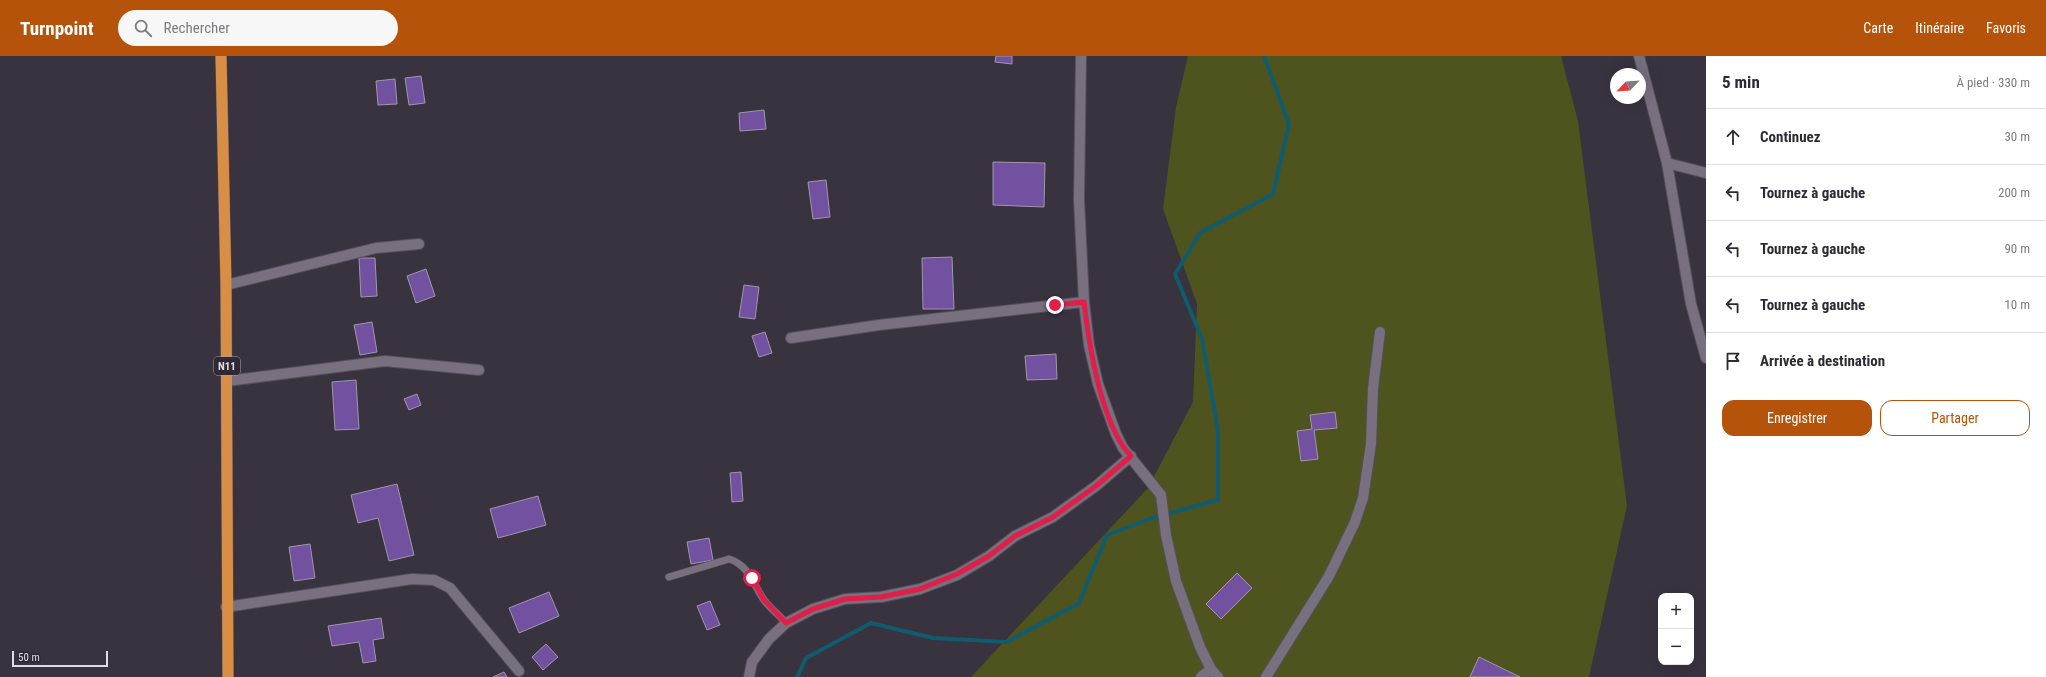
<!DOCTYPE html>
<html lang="fr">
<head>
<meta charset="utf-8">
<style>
  body { margin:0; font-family:"Roboto Condensed",sans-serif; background:#f7f7f7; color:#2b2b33 }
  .controls { position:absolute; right:12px; bottom:12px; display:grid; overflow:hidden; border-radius:8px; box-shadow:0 4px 16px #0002 }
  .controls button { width:36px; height:36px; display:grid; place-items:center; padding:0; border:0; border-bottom:1px solid #e1e1e2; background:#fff; color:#2b2b33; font:20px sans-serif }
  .compass { position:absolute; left:1610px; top:12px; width:36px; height:36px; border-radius:50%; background:#fff; box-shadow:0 4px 16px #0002; rotate:245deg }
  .scale { position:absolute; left:12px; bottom:10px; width:96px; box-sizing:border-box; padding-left:4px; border:2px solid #e0dbe3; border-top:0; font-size:11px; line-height:14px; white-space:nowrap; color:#e0dbe3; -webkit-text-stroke:3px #2f2835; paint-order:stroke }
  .stop { position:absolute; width:12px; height:12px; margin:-9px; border:3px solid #e11d48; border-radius:50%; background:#fff }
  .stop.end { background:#e11d48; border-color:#fff; box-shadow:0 1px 4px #0008 }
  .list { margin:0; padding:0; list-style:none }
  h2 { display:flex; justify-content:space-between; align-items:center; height:52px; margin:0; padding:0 16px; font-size:17px }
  h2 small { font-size:13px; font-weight:400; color:#7c7c81 }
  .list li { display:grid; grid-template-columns:26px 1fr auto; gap:12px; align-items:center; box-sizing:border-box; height:56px; padding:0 16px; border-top:1px solid #e1e1e2 }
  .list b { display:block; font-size:15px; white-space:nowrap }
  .list em { font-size:13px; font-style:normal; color:#7c7c81 }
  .actions { display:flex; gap:8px; padding:12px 16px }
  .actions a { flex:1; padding:9px 0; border:1px solid #b45309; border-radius:12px; text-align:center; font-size:14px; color:#b45309 }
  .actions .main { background:#b45309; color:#fff }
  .icon { flex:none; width:22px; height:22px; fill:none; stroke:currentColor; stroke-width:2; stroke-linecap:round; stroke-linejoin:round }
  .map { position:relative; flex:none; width:1706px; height:621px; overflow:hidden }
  header { display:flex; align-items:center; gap:24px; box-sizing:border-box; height:56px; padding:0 20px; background:#b45309; color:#fff }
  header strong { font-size:19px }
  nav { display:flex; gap:22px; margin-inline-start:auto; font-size:14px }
  .search { width:280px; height:36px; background:#f7f7f7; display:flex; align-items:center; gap:10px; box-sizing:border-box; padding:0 14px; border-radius:22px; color:#7c7c81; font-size:15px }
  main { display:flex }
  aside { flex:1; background:#fff }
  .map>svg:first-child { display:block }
  .green { fill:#4f541f }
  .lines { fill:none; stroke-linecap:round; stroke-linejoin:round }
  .stream { stroke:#0f5c6e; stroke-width:4 }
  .building { fill:#7251a0; stroke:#9e98a9 }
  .service-casing { stroke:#564f5b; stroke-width:8 }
  .minor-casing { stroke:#564f5b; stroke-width:12 }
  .trunk-casing { stroke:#564f5b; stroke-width:12 }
  .service { stroke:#786f7f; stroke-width:7 }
  .minor { stroke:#786f7f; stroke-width:10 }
  .trunk { stroke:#d88e46; stroke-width:11 }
  .route { stroke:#e11d48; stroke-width:5 }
  .labels { text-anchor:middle; stroke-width:3; stroke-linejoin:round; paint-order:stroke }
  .shield { fill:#2f2835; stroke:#aba5af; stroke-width:1 }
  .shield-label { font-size:11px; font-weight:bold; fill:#e0dbe3 }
</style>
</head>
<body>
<header>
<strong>Turnpoint</strong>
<div class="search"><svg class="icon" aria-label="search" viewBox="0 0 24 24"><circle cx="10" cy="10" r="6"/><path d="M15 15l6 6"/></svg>Rechercher</div>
<nav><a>Carte</a><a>Itinéraire</a><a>Favoris</a></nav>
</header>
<main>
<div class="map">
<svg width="1706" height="621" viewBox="0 0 1706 621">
  <rect width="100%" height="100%" fill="#39323f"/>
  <path class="green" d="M1188,0H1561L1578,65L1627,450L1589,621H971L1148,432L1193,346L1197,248L1163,153L1176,51Z"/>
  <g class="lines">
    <path class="stream" d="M797,621L806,602L871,567L933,582L1007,586L1079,547L1107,479L1152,462L1218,444V375L1202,283L1175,218L1200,177L1273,138L1289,68L1264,0"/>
  </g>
  <g class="building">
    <path d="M996,0H1012V8L995,6Z"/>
    <path d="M421,20L425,47L409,49L405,22Z"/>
    <path d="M395,23L397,48L378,49L376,25Z"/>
    <path d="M764,54L766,73L740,75L739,57Z"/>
    <path d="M993,106L1045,107L1044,151L993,149Z"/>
    <path d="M826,124L830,161L813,163L808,126Z"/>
    <path d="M952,201L954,253H923L922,202Z"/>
    <path d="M359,202H375L377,240L361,241Z"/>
    <path d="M426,213L435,240L416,247L407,220Z"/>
    <path d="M744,229L759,231L755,263L739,261Z"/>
    <path d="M372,266L377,296L360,299L354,269Z"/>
    <path d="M765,276L772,297L759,301L752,280Z"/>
    <path d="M1056,298L1057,323L1027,324L1025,300Z"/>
    <path d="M356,324L359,373L335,374L332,326Z"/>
    <path d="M417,338L421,349L409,354L404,343Z"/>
    <path d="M1335,356L1337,372L1314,374L1318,403L1301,405L1297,375L1312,373L1310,359Z"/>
    <path d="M741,416L743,445L732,446L730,417Z"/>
    <path d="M397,428L414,499L389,505L378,462L358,467L351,439Z"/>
    <path d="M538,440L546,469L498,482L490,453Z"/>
    <path d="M709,482L713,504L691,508L687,486Z"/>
    <path d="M310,488L315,522L294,525L289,491Z"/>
    <path d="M1237,517L1252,532L1221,563L1206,548Z"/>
    <path d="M549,536L559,560L519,577L509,552Z"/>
    <path d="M710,545L720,569L707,574L697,550Z"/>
    <path d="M381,562L384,582L373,584L376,605L363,607L359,586L332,590L328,570Z"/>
    <path d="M546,588L558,601L543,614L532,601Z"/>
    <path d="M1479,601L1520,621H1470Z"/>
    <path d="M504,616L507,621H493Z"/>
  </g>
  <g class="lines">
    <g class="service-casing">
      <path id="service" d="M669,521L729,503C749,509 753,528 764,544C770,552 779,559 786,567"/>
    </g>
    <g class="minor-casing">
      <g id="minor">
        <path d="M1081,0L1079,144L1084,246L1089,289L1098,328L1116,378L1123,392L1161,439L1166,479L1176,525L1200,591L1211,613L1218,621"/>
        <path d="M1639,0L1667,107L1691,248L1706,302"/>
        <path d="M1667,107L1706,117"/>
        <path d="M226,229L376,192L419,188"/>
        <path d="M791,282L879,269L1084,246"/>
        <path d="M227,325L385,305L479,314"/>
        <path d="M226,551L412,523L434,524L450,532L519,615"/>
        <path d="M749,621L752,606L769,583L786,567L813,553L845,543L881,541L920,533L957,519L989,500L1015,480L1053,461L1096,430L1131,400"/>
        <path d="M1201,621L1211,613"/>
        <path d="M1266,621L1329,520L1355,466L1363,442L1371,388L1373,332L1380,276"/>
      </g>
    </g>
    <g class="trunk-casing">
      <path id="trunk" d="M221,0L226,229L228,621"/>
    </g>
    <use href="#service" class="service"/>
    <use href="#minor" class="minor"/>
    <use href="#trunk" class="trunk"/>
  </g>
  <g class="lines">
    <path class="route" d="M752,522L764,544L786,567L813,553L845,543L881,541L920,533L957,518L989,500L1015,480L1053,461L1096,430L1131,400C1101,369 1089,288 1084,246L1055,249"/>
  </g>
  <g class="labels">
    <rect class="shield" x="214" y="301" width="26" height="18" rx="3"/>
    <g class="shield-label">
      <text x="227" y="314">N11</text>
    </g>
  </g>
</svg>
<div class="controls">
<button>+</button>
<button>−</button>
</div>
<svg class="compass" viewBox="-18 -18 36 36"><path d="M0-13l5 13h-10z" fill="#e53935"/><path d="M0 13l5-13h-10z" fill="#7c7c81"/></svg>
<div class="scale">50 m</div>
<div class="stop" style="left:752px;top:522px"></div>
<div class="stop end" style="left:1055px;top:249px"></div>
</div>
<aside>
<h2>5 min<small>À pied · 330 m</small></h2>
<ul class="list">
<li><svg class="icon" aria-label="ahead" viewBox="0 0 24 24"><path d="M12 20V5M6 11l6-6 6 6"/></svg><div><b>Continuez</b></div><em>30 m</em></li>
<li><svg class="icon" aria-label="left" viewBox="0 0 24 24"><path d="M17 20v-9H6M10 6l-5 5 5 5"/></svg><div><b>Tournez à gauche</b></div><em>200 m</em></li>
<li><svg class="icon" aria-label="left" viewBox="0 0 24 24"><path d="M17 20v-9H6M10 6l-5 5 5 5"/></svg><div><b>Tournez à gauche</b></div><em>90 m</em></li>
<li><svg class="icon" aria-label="left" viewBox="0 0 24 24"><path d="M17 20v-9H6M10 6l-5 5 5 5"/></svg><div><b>Tournez à gauche</b></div><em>10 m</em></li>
<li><svg class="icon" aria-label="arrive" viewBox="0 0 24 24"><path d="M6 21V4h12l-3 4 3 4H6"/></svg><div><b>Arrivée à destination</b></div></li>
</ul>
<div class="actions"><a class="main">Enregistrer</a><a>Partager</a></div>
</aside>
</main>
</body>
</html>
